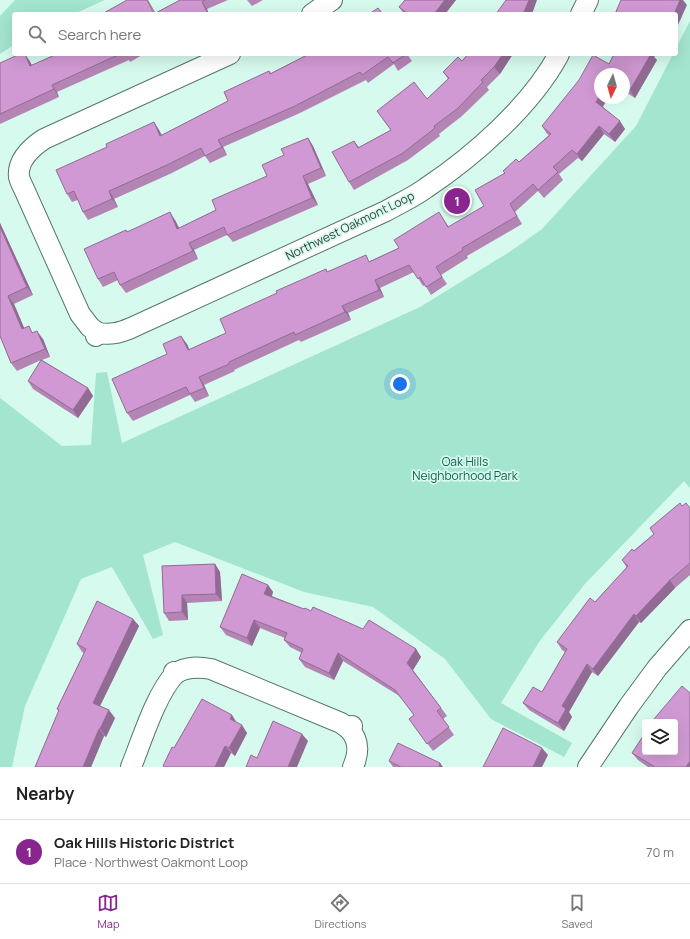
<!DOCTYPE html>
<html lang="en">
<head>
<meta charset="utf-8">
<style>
  body { margin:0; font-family:Manrope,sans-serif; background:#f2f2f2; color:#222 }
  .controls { position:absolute; right:12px; bottom:12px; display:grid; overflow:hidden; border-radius:4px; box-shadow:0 4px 16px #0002 }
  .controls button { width:36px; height:36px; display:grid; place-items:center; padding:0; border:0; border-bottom:1px solid #e0e0e0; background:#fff; color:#222; font:20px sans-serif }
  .compass { position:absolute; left:594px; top:68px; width:36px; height:36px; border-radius:50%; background:#fff; box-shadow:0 4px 16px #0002; rotate:185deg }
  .you { position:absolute; left:400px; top:384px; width:14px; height:14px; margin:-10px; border:3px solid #fff; border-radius:50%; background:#1a73e8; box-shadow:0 0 0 6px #1a73e833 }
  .badge { display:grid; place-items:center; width:26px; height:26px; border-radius:50%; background:#88258e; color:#fff; font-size:13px; font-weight:700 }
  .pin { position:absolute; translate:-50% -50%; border:2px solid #fff; box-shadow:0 1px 4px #0006 }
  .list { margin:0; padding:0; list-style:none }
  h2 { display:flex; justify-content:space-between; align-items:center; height:52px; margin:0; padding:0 16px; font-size:17px }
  h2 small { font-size:13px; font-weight:400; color:#767676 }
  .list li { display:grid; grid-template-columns:26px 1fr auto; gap:12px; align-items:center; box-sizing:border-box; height:64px; padding:0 16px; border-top:1px solid #e0e0e0 }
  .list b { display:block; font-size:15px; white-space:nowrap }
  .list p { margin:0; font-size:13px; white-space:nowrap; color:#767676 }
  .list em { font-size:13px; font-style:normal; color:#767676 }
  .icon { flex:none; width:22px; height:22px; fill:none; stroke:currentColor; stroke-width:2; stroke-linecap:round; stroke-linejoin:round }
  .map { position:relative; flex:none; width:690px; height:767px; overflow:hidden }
  .search { position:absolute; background:#fff; box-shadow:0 4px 16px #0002; left:12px; right:12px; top:12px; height:44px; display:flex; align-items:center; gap:10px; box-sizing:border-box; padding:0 14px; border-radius:4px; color:#767676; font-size:15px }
  .sheet { height:116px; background:#fff }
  nav { display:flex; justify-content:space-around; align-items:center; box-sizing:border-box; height:56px; border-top:1px solid #e0e0e0; background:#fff; font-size:11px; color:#767676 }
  nav a { display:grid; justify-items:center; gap:2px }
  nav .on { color:#88258e }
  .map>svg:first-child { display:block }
  .green { fill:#a4e5cf }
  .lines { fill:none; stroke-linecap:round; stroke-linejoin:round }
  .minor-casing { stroke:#56766c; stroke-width:22 }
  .minor { stroke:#fff; stroke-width:20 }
  .wall { fill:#b484b5 }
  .shaded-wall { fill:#926b94 }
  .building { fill:#d199d3; stroke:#926b94 }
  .labels { text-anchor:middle; stroke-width:3.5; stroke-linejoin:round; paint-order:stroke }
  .street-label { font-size:12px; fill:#313f3a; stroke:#d6faed }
  .park-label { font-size:12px; fill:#12614e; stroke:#d6faed }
</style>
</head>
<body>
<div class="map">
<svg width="690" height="767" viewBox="0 0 690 767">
  <rect width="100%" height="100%" fill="#d6faed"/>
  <g class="green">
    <path d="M15,0H105L74,14H14V45L0,54V16Z"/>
    <path d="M690,21V488L684,481L584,585L539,642L501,703L572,743L564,757L491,719L445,659L373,607L304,592L175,542L143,555L163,635L153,639L112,567L81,579L25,706L12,767H0V398L62,446L91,445L96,373L107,372L122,443L420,307L511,251L542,229L636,126L673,54H676V48Z"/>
  </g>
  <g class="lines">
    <g class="minor-casing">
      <g id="minor">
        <path d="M312,14L332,0"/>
        <path d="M581,14L588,0"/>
        <path d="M98,333C111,335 119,333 131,328L386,211C400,203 414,197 426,188C474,156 532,105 559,54"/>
        <path d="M96,336L98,333L90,327L80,314L24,189C22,185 20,181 19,177C17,160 32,147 44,139L230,54"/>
        <path d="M175,674C186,666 199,667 211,669L341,723L348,728L352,726"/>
        <path d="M348,728C360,740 359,753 353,767"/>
        <path d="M131,767C142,740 156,694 175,674L174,672"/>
        <path d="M588,767L629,706L657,668L690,630"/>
      </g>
    </g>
    <use href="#minor" class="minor"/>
  </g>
  <g class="wall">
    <path d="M180,0H228L207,9L155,13Z"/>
    <path d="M247,0H263L252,6Z"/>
    <path d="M456,0L445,14H404L399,7Z"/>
    <path d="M57,54H144L130,62L129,60L57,92L59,97L0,124V63L29,60L32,65Z"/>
    <path d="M309,54H407L412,61L398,71L394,64L368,83L366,80L300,113L223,147L227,155L210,163L205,156L172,173L114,199L118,207L88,220L83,212L78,200L72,202L67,194L107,147L154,122L159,130L162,135L228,101L269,71L271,73Z"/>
    <path d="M468,54H513L500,74L487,87L489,90L462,116L439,134L440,136L408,160L354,190L349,182L354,141L359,147L391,130L377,111L427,99L448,79L443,72L462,61Z"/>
    <path d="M614,54H656L654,57L657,60L635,98L624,91V74H600L608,98L603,107L625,129L615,142L604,134L582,161L578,158L559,174L563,180L544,198L538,191L515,212L522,224L467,256L468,258L441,275L447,284L431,295L425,285L423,286L414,272L380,288L384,297L348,313L351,320L301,342L299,340L234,370L235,371L204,385L209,396L195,402L190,395L133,421L127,413L167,354L187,344L189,350L226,333L277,293L326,269L328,272L370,261L399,248L444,220L449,227L484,206L504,173L519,162L549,135L547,134L542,126L609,64Z"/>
    <path d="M308,138L313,146L326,176L308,184L318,205L233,242L227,235L194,250L198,259L126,293L120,285L118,280L103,287L98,279L126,230L128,232L175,220L179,228L216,210L267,176L284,155Z"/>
    <path d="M0,223L33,295L14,304L24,328L34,333L43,339L50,357L42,360L88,388L93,396L78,418L33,389L28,381L41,360L17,371L11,363L0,336Z"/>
    <path d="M682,506L690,508V575L675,588L641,623L639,622L598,676L592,672L569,712L572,717L564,731L529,710L523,703L542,692L565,652L562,650L557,642L627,568L622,560L654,534L650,528Z"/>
    <path d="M215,564L220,572L222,601L187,603L188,620L169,621L164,613L162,566Z"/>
    <path d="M268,585L273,592L272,596L304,609L311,611L363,629L416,649L421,657L413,670L447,716L443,719L454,735L433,751L409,719L414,715L401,697L343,661L334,680L305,667L299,659L302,653L290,647L284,640L285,638L260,628L252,646L226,635L220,627Z"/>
    <path d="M133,619L139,626L100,706L115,718L106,737L104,736L91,767H35L59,711L57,709L84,653L82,652L77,644Z"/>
    <path d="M237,723L247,733L235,756L231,753L224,767H164L163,766L174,748Z"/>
    <path d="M632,753L690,767H648L638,760Z"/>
    <path d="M389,761L443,767H393Z"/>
  </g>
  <g class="shaded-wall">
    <path d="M147,0H148L156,14H155Z"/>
    <path d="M445,0H456L445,14H434Z"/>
    <path d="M529,0H537L532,14H525L524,12Z"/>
    <path d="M680,0H683L687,5L678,25L676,22V14H674Z"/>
    <path d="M202,2L207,9L209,14H208Z"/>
    <path d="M25,54L29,60L36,74L30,66Z"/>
    <path d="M503,54H513L500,74L494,67Z"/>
    <path d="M651,54H656L654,57L657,60L635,98L630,90Z"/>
    <path d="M52,85L57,92L59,97L54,89Z"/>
    <path d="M600,95V98H608L601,109L596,102Z"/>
    <path d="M620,121L625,129L615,142L609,134Z"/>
    <path d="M154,122L159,130L165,143L160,136Z"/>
    <path d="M599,126L604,134L582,161L577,154Z"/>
    <path d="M308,138L313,146L326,176L321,168Z"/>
    <path d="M218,140L223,147L227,155L222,147Z"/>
    <path d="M303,176L308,184L318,205L312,198Z"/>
    <path d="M109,191L114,199L118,207L112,199Z"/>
    <path d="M170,212L175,220L183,236L177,229Z"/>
    <path d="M0,223L33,295L27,287L0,227Z"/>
    <path d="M189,243L194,250L198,259L193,251Z"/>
    <path d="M375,280L380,288L384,297L379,290Z"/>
    <path d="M8,296L14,304L28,337L22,329Z"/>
    <path d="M342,306L348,313L351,320L345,312Z"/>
    <path d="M37,331L43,339L50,357L45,349Z"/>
    <path d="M181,336L187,344L193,358L188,350Z"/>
    <path d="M199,377L204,385L209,396L204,388Z"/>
    <path d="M88,388L93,396L78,418L73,410Z"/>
    <path d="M215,564L220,572L222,601L216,594Z"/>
    <path d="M670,580L675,588L641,623L636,616Z"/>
    <path d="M268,585L273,592L270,601L264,594Z"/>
    <path d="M182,595L187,603L188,620L182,612Z"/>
    <path d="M634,614L639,622L598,676L593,669Z"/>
    <path d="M133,619L139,626L98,710L93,703Z"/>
    <path d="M254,620L260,628L252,646L247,638Z"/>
    <path d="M416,649L421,657L413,670L407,663Z"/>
    <path d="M338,653L343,661L334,680L329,673Z"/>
    <path d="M587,664L592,672L569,712L572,717L564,731L558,723L562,706Z"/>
    <path d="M109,710L115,718L106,737L100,729Z"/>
    <path d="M232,715L237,723L230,719Z"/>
    <path d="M242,725L247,733L235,756L229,748Z"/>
    <path d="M99,729L104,736L91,767H83Z"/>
    <path d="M302,734L308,741L297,767H288Z"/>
    <path d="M225,746L231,753L224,767H215Z"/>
    <path d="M542,748L548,755L542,767H533Z"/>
    <path d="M690,761V767H686Z"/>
    <path d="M440,763L443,767H439Z"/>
  </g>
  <g class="building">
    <path d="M127,0H147L154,14L180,0H205L202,2L208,14H102Z"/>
    <path d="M405,0H445L434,14H408L399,7Z"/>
    <path d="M506,0H529L524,12L526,14H496Z"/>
    <path d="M621,0H680L674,14H615Z"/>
    <path d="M378,8L383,14H369Z"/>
    <path d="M20,54H25L30,66L57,54H120L52,85L54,89L0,114V63Z"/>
    <path d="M309,54H406L393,63L388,57L362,75L360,72L295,106L218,140L222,147L205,156L201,148L167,165L109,191L112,199L83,212L74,191L67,194L56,170L107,147L106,144L154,122L160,136L228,101L224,92L269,71L270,74Z"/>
    <path d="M468,54H503L494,67L481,80L483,82L457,109L434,126L435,128L403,153L349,182L332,152L354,141L358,148L391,130L377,111L414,82L427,99L449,78L443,72L458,57L462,61Z"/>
    <path d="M614,54H651L630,90L624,87V74H600V95L596,102L620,121L609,134L599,126L577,154L572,150L553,167L558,172L538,190L533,184L510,204L517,216L462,248L463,250L436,267L442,277L426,287L420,277L418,279L409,265L375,280L379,290L342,306L345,312L295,335L294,332L229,362V364L199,377L204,388L190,394L186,387L127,413L112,379L167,354L163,344L181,336L188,350L226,333L220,319L277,293L276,291L326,269L327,272L366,255L369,262L399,248L394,240L439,212L448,227L484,206L475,190L505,173L503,171L516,159L519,162L551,134L542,126L579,80L593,55L609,64Z"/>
    <path d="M308,138L321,168L303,176L312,198L227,235L224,227L189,243L193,251L120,285L114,272L98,279L84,249L126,230L127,232L170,212L177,229L216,210L212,200L267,176L262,165L284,155L281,149Z"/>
    <path d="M0,227L27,287L8,296L22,329L29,326L32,333L37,331L45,349L11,363L0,336Z"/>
    <path d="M41,360L88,388L73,410L28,381Z"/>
    <path d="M680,503L682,506L686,503L690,508V563L670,580L636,616L634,614L593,669L587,664L562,706L566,709L558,723L523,703L533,687L542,692L567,649L557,642L590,598L595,602L628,566L622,560L632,549L634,551L654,534L650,528Z"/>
    <path d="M215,564L216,594L182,595V612L164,613L162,566Z"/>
    <path d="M242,574L268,585L264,594L304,609L305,608L311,611L313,607L363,629L369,620L416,649L407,663L441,708L437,711L449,727L427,744L409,719L414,715L395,690L338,653L329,673L299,659L303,649L284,640L287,633L254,620L247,638L220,627Z"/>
    <path d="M97,601L133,619L93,703L109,710L100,729H99L83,767H35L59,710L57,709L86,649L77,644Z"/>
    <path d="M682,686L690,693V761L686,767H655L632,753L645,733V752H675V722H652L654,719Z"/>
    <path d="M202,699L232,715L230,719L242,725L229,748L225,746L215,767H165L163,766L172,747L174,748Z"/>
    <path d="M273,721L302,734L288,767H246L251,755L257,758Z"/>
    <path d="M503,728L542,748L533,767H483Z"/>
    <path d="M398,743L440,763L439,767H401L389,761Z"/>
  </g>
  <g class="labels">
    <g class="street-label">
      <text transform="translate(350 226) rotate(-26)" y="4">Northwest Oakmont Loop</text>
    </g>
    <g class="park-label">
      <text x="465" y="466">Oak Hills<tspan x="465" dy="14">Neighborhood Park</tspan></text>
    </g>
  </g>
</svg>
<div class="controls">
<button><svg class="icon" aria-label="layers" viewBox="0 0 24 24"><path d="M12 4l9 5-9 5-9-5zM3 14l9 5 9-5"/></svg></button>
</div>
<svg class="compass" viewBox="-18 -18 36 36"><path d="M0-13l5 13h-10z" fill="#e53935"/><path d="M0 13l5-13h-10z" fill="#767676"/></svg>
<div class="you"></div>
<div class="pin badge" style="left:457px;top:201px">1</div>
<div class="search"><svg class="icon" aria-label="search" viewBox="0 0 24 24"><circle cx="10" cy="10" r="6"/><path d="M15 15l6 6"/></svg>Search here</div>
</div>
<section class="sheet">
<h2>Nearby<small></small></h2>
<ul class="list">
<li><span class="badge">1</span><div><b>Oak Hills Historic District</b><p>Place · Northwest Oakmont Loop</p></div><em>70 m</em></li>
</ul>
</section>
<nav>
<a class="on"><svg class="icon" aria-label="map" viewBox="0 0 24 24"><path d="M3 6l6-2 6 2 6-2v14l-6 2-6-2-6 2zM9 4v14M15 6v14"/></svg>Map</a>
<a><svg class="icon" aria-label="directions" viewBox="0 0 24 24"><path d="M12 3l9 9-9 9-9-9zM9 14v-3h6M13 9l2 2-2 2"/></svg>Directions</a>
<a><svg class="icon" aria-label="saved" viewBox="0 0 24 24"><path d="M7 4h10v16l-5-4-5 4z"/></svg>Saved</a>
</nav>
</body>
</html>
